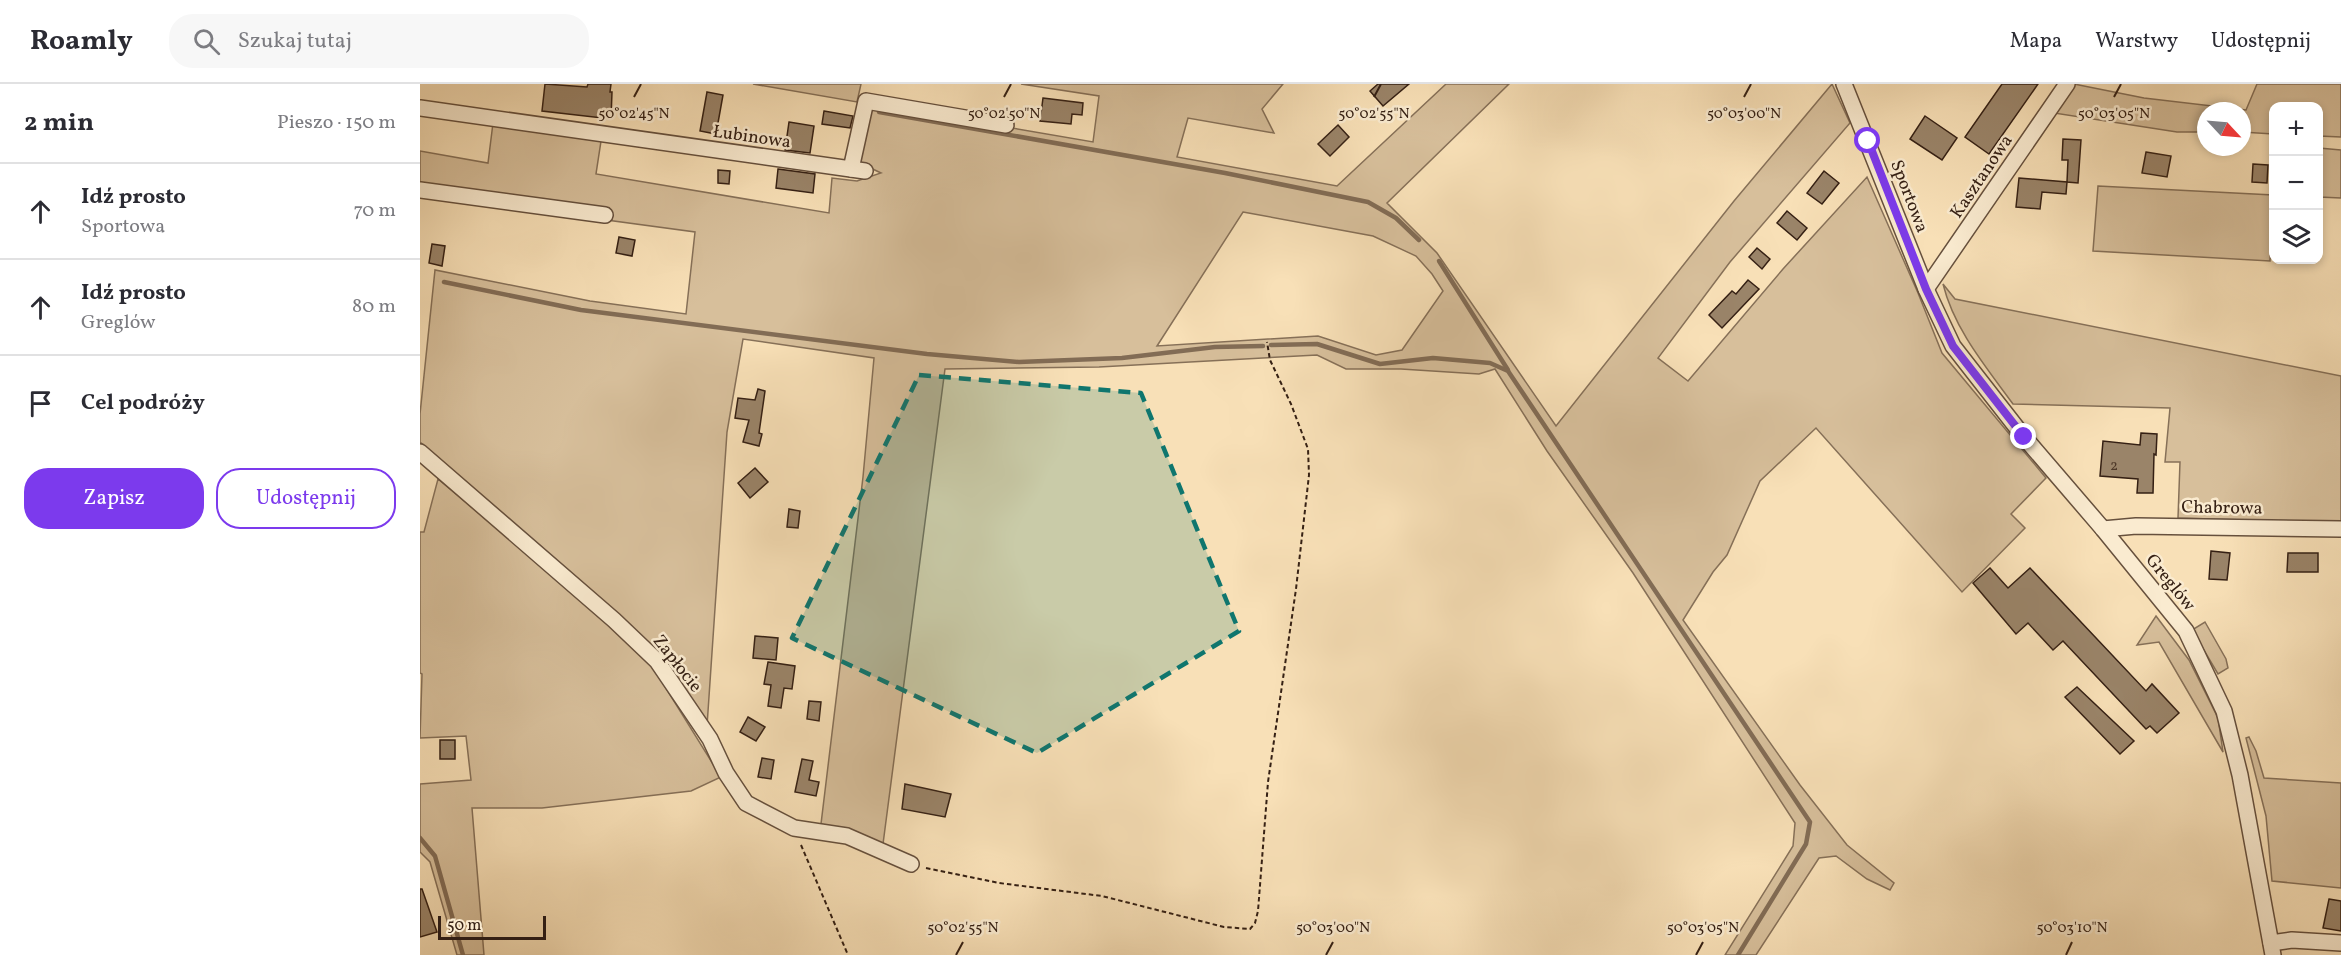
<!DOCTYPE html>
<html lang="pl">
<head>
<meta charset="utf-8">
<style>
  body { margin:0; font-family:Vollkorn,serif; background:#f7f7f7; color:#2b2b33 }
  .controls { position:absolute; right:18px; top:18px; display:grid; overflow:hidden; border-radius:12px; box-shadow:0 3px 9px #0003 }
  .controls button { width:54px; height:54px; display:grid; place-items:center; padding:0; border:0; border-bottom:2px solid #e1e1e2; background:#fff; color:#2b2b33; font:30px sans-serif }
  .compass { position:absolute; left:1777px; top:18px; width:54px; height:54px; border-radius:50%; background:#fff; box-shadow:0 3px 9px #0003; rotate:116deg }
  .scale { position:absolute; left:18px; bottom:15px; width:108px; box-sizing:border-box; padding-left:6px; border:3px solid #352014; border-top:0; font-size:16px; line-height:21px; white-space:nowrap; color:#352014; -webkit-text-stroke:4px #faebd0; paint-order:stroke }
  .stop { position:absolute; width:18px; height:18px; margin:-14px; border:4px solid #7c3aed; border-radius:50%; background:#fff }
  .stop.end { background:#7c3aed; border-color:#fff; box-shadow:0 2px 6px #0008 }
  .list { margin:0; padding:0; list-style:none }
  h2 { display:flex; justify-content:space-between; align-items:center; height:78px; margin:0; padding:0 24px; font-size:26px }
  h2 small { font-size:20px; font-weight:400; color:#7c7c81 }
  .list li { display:grid; grid-template-columns:39px 1fr auto; gap:18px; align-items:center; box-sizing:border-box; height:96px; padding:0 24px; border-top:2px solid #e1e1e2 }
  .list b { display:block; font-size:22px; white-space:nowrap }
  .list p { margin:0; font-size:20px; white-space:nowrap; color:#7c7c81 }
  .list em { font-size:20px; font-style:normal; color:#7c7c81 }
  .actions { display:flex; gap:12px; padding:18px 24px }
  .actions a { flex:1; padding:14px 0; border:2px solid #7c3aed; border-radius:24px; text-align:center; font-size:21px; color:#7c3aed }
  .actions .main { background:#7c3aed; color:#fff }
  .icon { flex:none; width:33px; height:33px; fill:none; stroke:currentColor; stroke-width:2; stroke-linecap:round; stroke-linejoin:round }
  .map { position:relative; flex:none; width:1921px; height:871px; overflow:hidden }
  header { display:flex; align-items:center; gap:36px; box-sizing:border-box; height:84px; padding:0 30px; background:#fff; border-bottom:2px solid #e1e1e2 }
  header strong { font-size:28px }
  nav { display:flex; gap:33px; margin-inline-start:auto; font-size:21px }
  .search { width:420px; height:54px; background:#f7f7f7; display:flex; align-items:center; gap:15px; box-sizing:border-box; padding:0 21px; border-radius:24px; color:#7c7c81; font-size:22px }
  main { display:flex }
  aside { flex:1; background:#fff }
  .map>svg:first-child { display:block }
  .green { fill:#d7bf9b; stroke:#867058; stroke-width:1.5; fill-rule:evenodd }
  .lines { fill:none; stroke-linecap:round; stroke-linejoin:round }
  .stream { stroke:#826c55; stroke-width:4.5 }
  .building { fill:#9a8469; stroke:#352014; stroke-width:1.5 }
  .minor-casing { stroke:#66503d; stroke-width:18 }
  .path { stroke:#352014; stroke-width:2; stroke-dasharray:4.5 3; stroke-linecap:butt }
  .minor { stroke:#faebd0; stroke-width:15 }
  .route { stroke:#7c3aed; stroke-width:8 }
  .marked { fill:#0f766e; fill-opacity:0.2; stroke:#0f766e; stroke-width:4.5; stroke-dasharray:12 8; stroke-linejoin:round }
  .ticks { fill:none; stroke:#352014; stroke-width:2 }
  .labels { text-anchor:middle; stroke-width:5; stroke-linejoin:round; paint-order:stroke }
  .number-label { font-size:15px; fill:#4e3929 }
  .street-label { font-size:18px; fill:#352014; stroke:#faebd0 }
  .ticks-label { font-size:15px; text-anchor:middle; fill:#352014; stroke:#faebd0; stroke-width:5; stroke-linejoin:round; paint-order:stroke }
</style>
</head>
<body>
<header>
<strong>Roamly</strong>
<div class="search"><svg class="icon" aria-label="search" viewBox="0 0 24 24"><circle cx="10" cy="10" r="6"/><path d="M15 15l6 6"/></svg>Szukaj tutaj</div>
<nav><a>Mapa</a><a>Warstwy</a><a>Udostępnij</a></nav>
</header>
<main>
<aside>
<h2>2 min<small>Pieszo · 150 m</small></h2>
<ul class="list">
<li><svg class="icon" aria-label="ahead" viewBox="0 0 24 24"><path d="M12 20V5M6 11l6-6 6 6"/></svg><div><b>Idź prosto</b><p>Sportowa</p></div><em>70 m</em></li>
<li><svg class="icon" aria-label="ahead" viewBox="0 0 24 24"><path d="M12 20V5M6 11l6-6 6 6"/></svg><div><b>Idź prosto</b><p>Greglów</p></div><em>80 m</em></li>
<li><svg class="icon" aria-label="arrive" viewBox="0 0 24 24"><path d="M6 21V4h12l-3 4 3 4H6"/></svg><div><b>Cel podróży</b></div></li>
</ul>
<div class="actions"><a class="main">Zapisz</a><a>Udostępnij</a></div>
</aside>
<div class="map">
<svg width="1921" height="871" viewBox="0 0 1921 871">
  <rect width="100%" height="100%" fill="#f8e0b7"/>
  <filter id="stains"><feTurbulence type="fractalNoise" baseFrequency=".00333" numOctaves="4"/><feColorMatrix values="0 0 0 0 .2 0 0 0 0 .09 0 0 0 0 .02 0 0 0 .5 -.17"/></filter>
  <radialGradient id="worn" r=".72"><stop offset=".6" stop-color="#630" stop-opacity="0"/><stop offset="1" stop-color="#630" stop-opacity=".3"/></radialGradient>
  <g class="green">
    <path d="M333,0H441L437,18Z"/>
    <path d="M601,0H863L842,25L854,49L768,34L757,73L917,102L1026,0H1089L967,119L1017,169L1136,342L1314,117L1412,0L1430,39L1310,178L1238,274L1268,297L1363,185L1447,93L1498,209L1522,269L1626,394L1591,430L1605,444L1542,508L1396,344L1340,397L1307,471L1293,488L1263,536L1380,701L1427,761L1474,799L1470,806L1447,795L1416,772L1399,774L1336,871H1305L1373,762L1375,739L1213,489L1127,367L1075,285L1059,290L981,285H926L897,271L679,283L525,285L463,760L401,740L443,393L454,274L323,255L307,348L287,642L231,563L0,358V330L15,186L170,217L266,230L275,148L0,111V67L68,79L73,39L181,57L176,90L409,129L412,94L437,97L461,89L440,79L453,20L673,58L679,12ZM823,128L953,152L996,172L1012,190L1023,207L982,266L956,271L898,252L737,262Z"/>
    <path d="M1654,0L1724,14L1826,26L1837,0H1921V53L1899,52L1898,22H1854L1853,50L1822,48V27H1786V48H1757L1634,29Z"/>
    <path d="M1899,64L1921,66V114L1899,113Z"/>
    <path d="M1678,102L1853,111L1850,177L1673,167Z"/>
    <path d="M1523,200L1535,215L1921,292V439L1758,434L1760,378H1745L1750,324L1593,320C1566,283 1534,245 1523,200Z"/>
    <path d="M18,395L182,531L231,580L301,693L271,707L122,724H52L64,871H37L10,778L0,768V700L51,696L46,652L0,654L2,590L0,589V448H4Z"/>
    <path d="M1736,532L1769,576L1798,634L1803,668L1739,558L1717,561Z"/>
    <path d="M1785,538L1806,575L1808,584L1798,590L1772,546Z"/>
    <path d="M1829,653L1836,667L1844,694L1921,699V804L1852,797L1846,732L1826,654Z"/>
  </g>
  <g class="lines">
    <g class="stream">
      <path d="M459,28L805,89L948,118L976,134L999,156"/>
      <path d="M1019,177L1088,286"/>
      <path d="M24,198L161,226L507,270L599,278L702,274L795,263L843,262"/>
      <path d="M851,261L897,260L960,280L1013,274L1070,279L1088,287L1390,738L1386,760L1318,871"/>
      <path d="M0,754L15,772L43,871"/>
    </g>
  </g>
  <g class="building">
    <path d="M125,0L167,3L168,0H191L190,8H192L191,35L122,27Z"/>
    <path d="M958,0H989L963,22L950,7Z"/>
    <path d="M1582,0H1618L1569,70L1545,53Z"/>
    <path d="M287,8L303,11L296,50L280,47Z"/>
    <path d="M623,14L663,19L662,31L652,30L651,40L620,37Z"/>
    <path d="M404,27L433,32L430,44L402,40Z"/>
    <path d="M1505,32L1537,54L1522,76L1490,55Z"/>
    <path d="M369,38L394,42L390,69L365,66Z"/>
    <path d="M918,41L929,53L910,72L898,60Z"/>
    <path d="M1643,55L1661,56L1658,99L1647,98L1648,76H1642Z"/>
    <path d="M1726,68L1751,72L1747,93L1722,89Z"/>
    <path d="M1833,80L1848,81L1847,99L1832,98Z"/>
    <path d="M358,85L395,90L393,109L356,104Z"/>
    <path d="M298,86L310,87L309,100L298,99Z"/>
    <path d="M1404,87L1419,99L1402,120L1387,109Z"/>
    <path d="M1599,94L1647,98L1646,110L1622,108L1620,125L1596,123Z"/>
    <path d="M1367,127L1387,144L1377,156L1357,139Z"/>
    <path d="M199,153L215,156L212,172L196,169Z"/>
    <path d="M12,160L25,162L22,182L9,179Z"/>
    <path d="M1337,164L1350,175L1342,185L1329,173Z"/>
    <path d="M1328,196L1339,205L1302,244L1289,231L1312,207L1316,210Z"/>
    <path d="M338,305L345,307L339,349L342,350L339,362L323,358L329,336L315,334L318,314L335,316Z"/>
    <path d="M1721,349L1737,350L1736,371L1734,370L1733,409H1717L1718,395L1680,392L1683,357L1720,361Z"/>
    <path d="M335,384L348,398L330,414L318,399Z"/>
    <path d="M369,425L380,427L378,444L367,443Z"/>
    <path d="M1791,467L1810,469L1807,496L1789,495Z"/>
    <path d="M1868,469H1898V488H1867Z"/>
    <path d="M1570,484L1588,504L1610,484L1726,607L1732,600L1759,629L1737,649L1730,642L1726,645L1643,557L1633,566L1608,539L1596,550L1553,499Z"/>
    <path d="M335,552L358,554L356,576L333,574Z"/>
    <path d="M348,578L375,582L372,605L364,604L361,624L348,622L351,601L344,600Z"/>
    <path d="M1657,603L1714,657L1700,670L1645,613Z"/>
    <path d="M389,617L401,618L399,637L387,635Z"/>
    <path d="M328,633L345,643L336,657L320,648Z"/>
    <rect x="20" y="656" width="15" height="19"/>
    <path d="M342,674L354,676L351,695L338,693Z"/>
    <path d="M382,675L393,677L389,696L399,698L396,712L375,708Z"/>
    <path d="M485,700L531,710L525,733L482,725Z"/>
    <path d="M0,805H2L17,848L0,853Z"/>
    <path d="M1909,815L1921,817V847L1903,844Z"/>
  </g>
  <g class="lines">
    <g class="minor-casing">
      <g id="minor">
        <path d="M1424,0L1506,205L1533,262L1604,353L1683,445L1766,547L1804,627L1820,691L1853,871"/>
        <path d="M0,24L445,87"/>
        <path d="M431,85L446,17L586,41"/>
        <path d="M0,106L185,131"/>
        <path d="M1506,205L1647,0"/>
        <path d="M0,368L194,536L237,577L290,655L306,689L326,719L374,744L427,752L491,780"/>
        <path d="M1683,445L1716,442L1921,445"/>
        <path d="M1851,859L1872,856L1921,859"/>
      </g>
    </g>
    <g class="path">
      <path d="M381,761L428,871"/>
      <path d="M506,784L579,799L682,812L804,843L830,845L835,839L838,827L848,698L876,505L889,391L888,365L871,320L850,276L847,258"/>
    </g>
    <use href="#minor" class="minor"/>
  </g>
  <g class="lines">
    <path class="route" d="M1448,57L1506,205L1533,262L1604,353"/>
  </g>
  <path class="marked" d="M499,291L721,309L819,547L617,669L372,554Z"/>
  <path class="ticks" d="M214,13L221,0M584,13L591,0M954,13L961,0M1324,13L1331,0M1694,13L1701,0M536,871L543,858M906,871L913,858M1276,871L1283,858M1646,871L1652,858"/>
  <g class="labels">
    <g class="number-label">
      <text x="1694" y="386">2</text>
    </g>
    <g class="street-label">
      <text transform="translate(332 52) rotate(8)" y="6">Łubinowa</text>
      <text transform="translate(1561 92) rotate(-56)" y="6">Kasztanowa</text>
      <text transform="translate(1490 112) rotate(69)" y="6">Sportowa</text>
      <text transform="translate(1802 423) rotate(1)" y="6">Chabrowa</text>
      <text transform="translate(1751 498) rotate(51)" y="6">Greglów</text>
      <text transform="translate(258 579) rotate(52)" y="6">Zapłocie</text>
    </g>
  </g>
  <g class="ticks-label">
    <text x="954" y="34">50°02'55"N</text>
    <text x="214" y="34">50°02'45"N</text>
    <text x="584" y="34">50°02'50"N</text>
    <text x="1324" y="34">50°03'00"N</text>
    <text x="1694" y="34">50°03'05"N</text>
    <text x="543" y="848">50°02'55"N</text>
    <text x="913" y="848">50°03'00"N</text>
    <text x="1283" y="848">50°03'05"N</text>
    <text x="1652" y="848">50°03'10"N</text>
  </g>
  <rect width="100%" height="100%" filter="url(#stains)"/>
  <rect width="100%" height="100%" fill="url(#worn)"/>
</svg>
<div class="controls">
<button>+</button>
<button>−</button>
<button><svg class="icon" aria-label="layers" viewBox="0 0 24 24"><path d="M12 4l9 5-9 5-9-5zM3 14l9 5 9-5"/></svg></button>
</div>
<svg class="compass" viewBox="-18 -18 36 36"><path d="M0-13l5 13h-10z" fill="#e53935"/><path d="M0 13l5-13h-10z" fill="#7c7c81"/></svg>
<div class="scale">50 m</div>
<div class="stop" style="left:1448px;top:57px"></div>
<div class="stop end" style="left:1604px;top:353px"></div>
</div>
</main>
</body>
</html>
